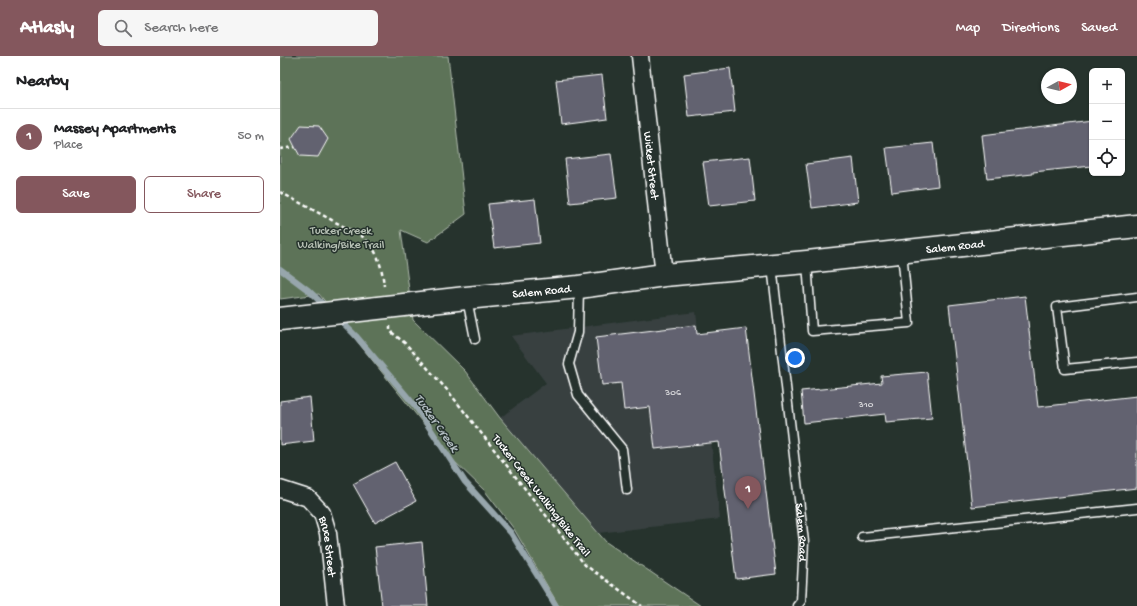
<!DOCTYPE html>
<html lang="en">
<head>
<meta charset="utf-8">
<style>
  body { margin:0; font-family:"Gochi Hand",sans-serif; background:#f6f6f6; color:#202124 }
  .controls { position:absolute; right:12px; top:12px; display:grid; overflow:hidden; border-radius:6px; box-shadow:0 1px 3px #0004 }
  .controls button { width:36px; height:36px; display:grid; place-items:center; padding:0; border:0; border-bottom:1px solid #e0e0e0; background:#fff; color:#202124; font:20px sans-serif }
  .compass { position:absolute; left:761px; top:12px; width:36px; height:36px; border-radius:50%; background:#fff; box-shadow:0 1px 3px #0004; rotate:82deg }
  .you { position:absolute; left:515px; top:302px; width:14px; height:14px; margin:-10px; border:3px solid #fff; border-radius:50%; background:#1a73e8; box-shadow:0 0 0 6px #1a73e833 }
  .badge { display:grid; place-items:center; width:26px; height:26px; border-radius:50%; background:#84575d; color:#fff; font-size:13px; font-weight:700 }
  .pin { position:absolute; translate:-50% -33px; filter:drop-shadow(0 1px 2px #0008) }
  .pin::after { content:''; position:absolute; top:21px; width:14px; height:12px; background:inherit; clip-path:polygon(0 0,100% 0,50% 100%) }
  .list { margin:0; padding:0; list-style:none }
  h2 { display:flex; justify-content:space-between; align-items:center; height:52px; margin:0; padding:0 16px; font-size:17px }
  h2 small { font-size:13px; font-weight:400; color:#757577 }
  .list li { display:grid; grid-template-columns:26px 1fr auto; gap:12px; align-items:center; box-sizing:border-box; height:56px; padding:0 16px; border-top:1px solid #e0e0e0 }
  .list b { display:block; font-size:15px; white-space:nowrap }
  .list p { margin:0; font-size:13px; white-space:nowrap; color:#757577 }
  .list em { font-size:13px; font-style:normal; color:#757577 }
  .actions { display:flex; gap:8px; padding:12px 16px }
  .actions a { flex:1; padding:9px 0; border:1px solid #84575d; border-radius:6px; text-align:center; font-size:14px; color:#84575d }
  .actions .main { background:#84575d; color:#fff }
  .icon { flex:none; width:22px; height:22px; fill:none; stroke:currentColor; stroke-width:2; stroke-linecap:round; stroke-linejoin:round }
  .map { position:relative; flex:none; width:857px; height:550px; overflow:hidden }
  header { display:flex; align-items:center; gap:24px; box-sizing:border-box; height:56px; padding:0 20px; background:#84575d; color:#fff }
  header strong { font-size:19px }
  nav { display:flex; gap:22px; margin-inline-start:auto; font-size:14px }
  .search { width:280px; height:36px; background:#f6f6f6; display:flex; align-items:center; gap:10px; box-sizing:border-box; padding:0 14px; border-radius:6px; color:#757577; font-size:15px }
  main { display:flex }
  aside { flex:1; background:#fff }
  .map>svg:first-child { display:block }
  .built { fill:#384141 }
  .green { fill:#5d7358; stroke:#aeb9ac }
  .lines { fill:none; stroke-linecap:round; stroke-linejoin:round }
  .stream { stroke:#97a6ac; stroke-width:6 }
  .building { fill:#62626f; stroke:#fff }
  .lane-casing { stroke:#fff; stroke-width:11 }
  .street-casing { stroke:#fff; stroke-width:19 }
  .secondary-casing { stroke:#fff; stroke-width:25 }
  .path { stroke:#fff; stroke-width:2.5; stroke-dasharray:4 3; stroke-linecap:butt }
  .lane { stroke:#26332d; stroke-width:8 }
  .street { stroke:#26332d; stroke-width:16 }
  .secondary { stroke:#26332d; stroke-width:22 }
  .labels { text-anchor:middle; stroke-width:3; stroke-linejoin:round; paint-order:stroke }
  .number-label { font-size:10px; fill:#d8d8db }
  .street-label { font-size:12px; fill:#fff; stroke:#26332d }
  .park-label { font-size:12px; fill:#b6c0b4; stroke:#26332d }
  .water-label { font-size:13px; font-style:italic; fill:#b1bcc1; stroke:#26332d }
</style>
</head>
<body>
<header>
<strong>Atlasly</strong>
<div class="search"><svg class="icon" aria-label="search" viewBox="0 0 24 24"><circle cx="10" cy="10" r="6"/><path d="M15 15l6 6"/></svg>Search here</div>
<nav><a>Map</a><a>Directions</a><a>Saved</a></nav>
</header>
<main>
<aside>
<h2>Nearby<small></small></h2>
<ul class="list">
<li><span class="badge">1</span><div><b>Massey Apartments</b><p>Place</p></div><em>50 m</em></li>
</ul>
<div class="actions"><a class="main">Save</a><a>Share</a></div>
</aside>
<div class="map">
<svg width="857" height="550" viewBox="0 0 857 550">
  <rect width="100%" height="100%" fill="#26332d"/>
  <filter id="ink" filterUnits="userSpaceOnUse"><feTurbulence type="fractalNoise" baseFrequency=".025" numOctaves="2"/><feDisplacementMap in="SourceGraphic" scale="8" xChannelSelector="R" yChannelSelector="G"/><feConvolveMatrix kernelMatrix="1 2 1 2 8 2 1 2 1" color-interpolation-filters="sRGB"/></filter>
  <g filter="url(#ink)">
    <path class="built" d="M416,256L440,463L318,477L220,362L266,327L231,280Z"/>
    <path class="green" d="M0,0H168L186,158L148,186L121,174L133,264L185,315L220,362L326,486L421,550H279L234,473L205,435L171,402L39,238L0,243Z"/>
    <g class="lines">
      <g class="stream">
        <path d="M0,213L28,234L48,253"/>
        <path d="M58,262L76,280L136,351L185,426L231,477L276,550"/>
      </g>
    </g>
    <g class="building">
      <path d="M450,12L455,56L409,61L404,18Z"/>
      <path d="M322,19L327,62L281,68L276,24Z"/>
      <path d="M812,65V110L753,116V118L707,123L702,79Z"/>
      <path d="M21,69L39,70L48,83L38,101L20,100L15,91L11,83Z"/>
      <path d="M653,87L658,130L612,136L606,92Z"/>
      <path d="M331,98L337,142L290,147L285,103Z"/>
      <path d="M470,101L475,145L429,150L423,106Z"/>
      <path d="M573,102L578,146L532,152L526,108Z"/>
      <path d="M255,143L260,187L214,192L208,148Z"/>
      <path d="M745,240L758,351L857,340V432L692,451L669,249Z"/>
      <path d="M416,269L417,278L466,272L496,518L456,523L439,386L375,393L370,351L344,354L341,327L322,329L316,281Z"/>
      <path d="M647,316L652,362L606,366L605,358L524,367L521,335L602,327L601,320Z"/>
      <path d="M30,341L34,385L0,389V345Z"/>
      <path d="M115,406L136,445L95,467L73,428Z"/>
      <path d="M142,486L148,550H102L95,491Z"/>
    </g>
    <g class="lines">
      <g class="lane-casing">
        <g id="lane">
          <path d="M527,207L532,275L629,267L622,197"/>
          <path id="s1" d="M492,210L524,486L521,545L517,550"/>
          <path d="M299,232L298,276L289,308L298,339L342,393L347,434"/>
          <path d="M857,241L777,251L785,313L857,306"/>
          <path d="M187,243L195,283"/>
          <path d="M582,481L857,452"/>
        </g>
      </g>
      <g class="street-casing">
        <g id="street">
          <path id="s2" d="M360,0L384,219"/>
          <path id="s3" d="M0,433L28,442L42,457L48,477L56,550"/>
        </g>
      </g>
      <g class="secondary-casing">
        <g id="secondary">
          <path id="s4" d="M0,263L186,242L299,231L384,219L527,206L857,170"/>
        </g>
      </g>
      <g class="path">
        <path d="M0,93L15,91"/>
        <path d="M0,136L83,181C98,194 102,211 104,230"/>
        <path d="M110,270V275L126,288L168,335L305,509L362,550"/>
      </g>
      <use href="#lane" class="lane"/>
      <use href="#street" class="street"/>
      <use href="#secondary" class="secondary"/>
    </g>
  </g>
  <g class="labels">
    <g class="number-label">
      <text x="393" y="339">306</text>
      <text x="586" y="351">310</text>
    </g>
    <g class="street-label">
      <text dy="4" stroke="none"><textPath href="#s2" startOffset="110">Wicket Street</textPath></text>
      <text dy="4" stroke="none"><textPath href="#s4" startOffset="679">Salem Road</textPath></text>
      <text dy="4" stroke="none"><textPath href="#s4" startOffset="263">Salem Road</textPath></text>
      <text transform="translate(262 439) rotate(52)" y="4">Tucker Creek Walking/Bike Trail</text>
      <text dy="4" stroke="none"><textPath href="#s1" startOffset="268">Salem Road</textPath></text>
      <text dy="4" stroke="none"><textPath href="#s3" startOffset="84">Bruce Street</textPath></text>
    </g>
    <g class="park-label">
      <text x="61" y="178">Tucker Creek<tspan x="61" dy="14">Walking/Bike Trail</tspan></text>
    </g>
    <g class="water-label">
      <text transform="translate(158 366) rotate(55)" y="5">Tucker Creek</text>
    </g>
  </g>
</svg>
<div class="controls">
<button>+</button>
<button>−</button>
<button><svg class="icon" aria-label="locate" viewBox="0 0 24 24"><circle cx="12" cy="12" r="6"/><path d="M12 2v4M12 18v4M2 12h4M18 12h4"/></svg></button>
</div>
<svg class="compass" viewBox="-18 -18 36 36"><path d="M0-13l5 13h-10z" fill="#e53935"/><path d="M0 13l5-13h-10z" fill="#757577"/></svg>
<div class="you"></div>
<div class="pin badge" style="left:468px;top:453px">1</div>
</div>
</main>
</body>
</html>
